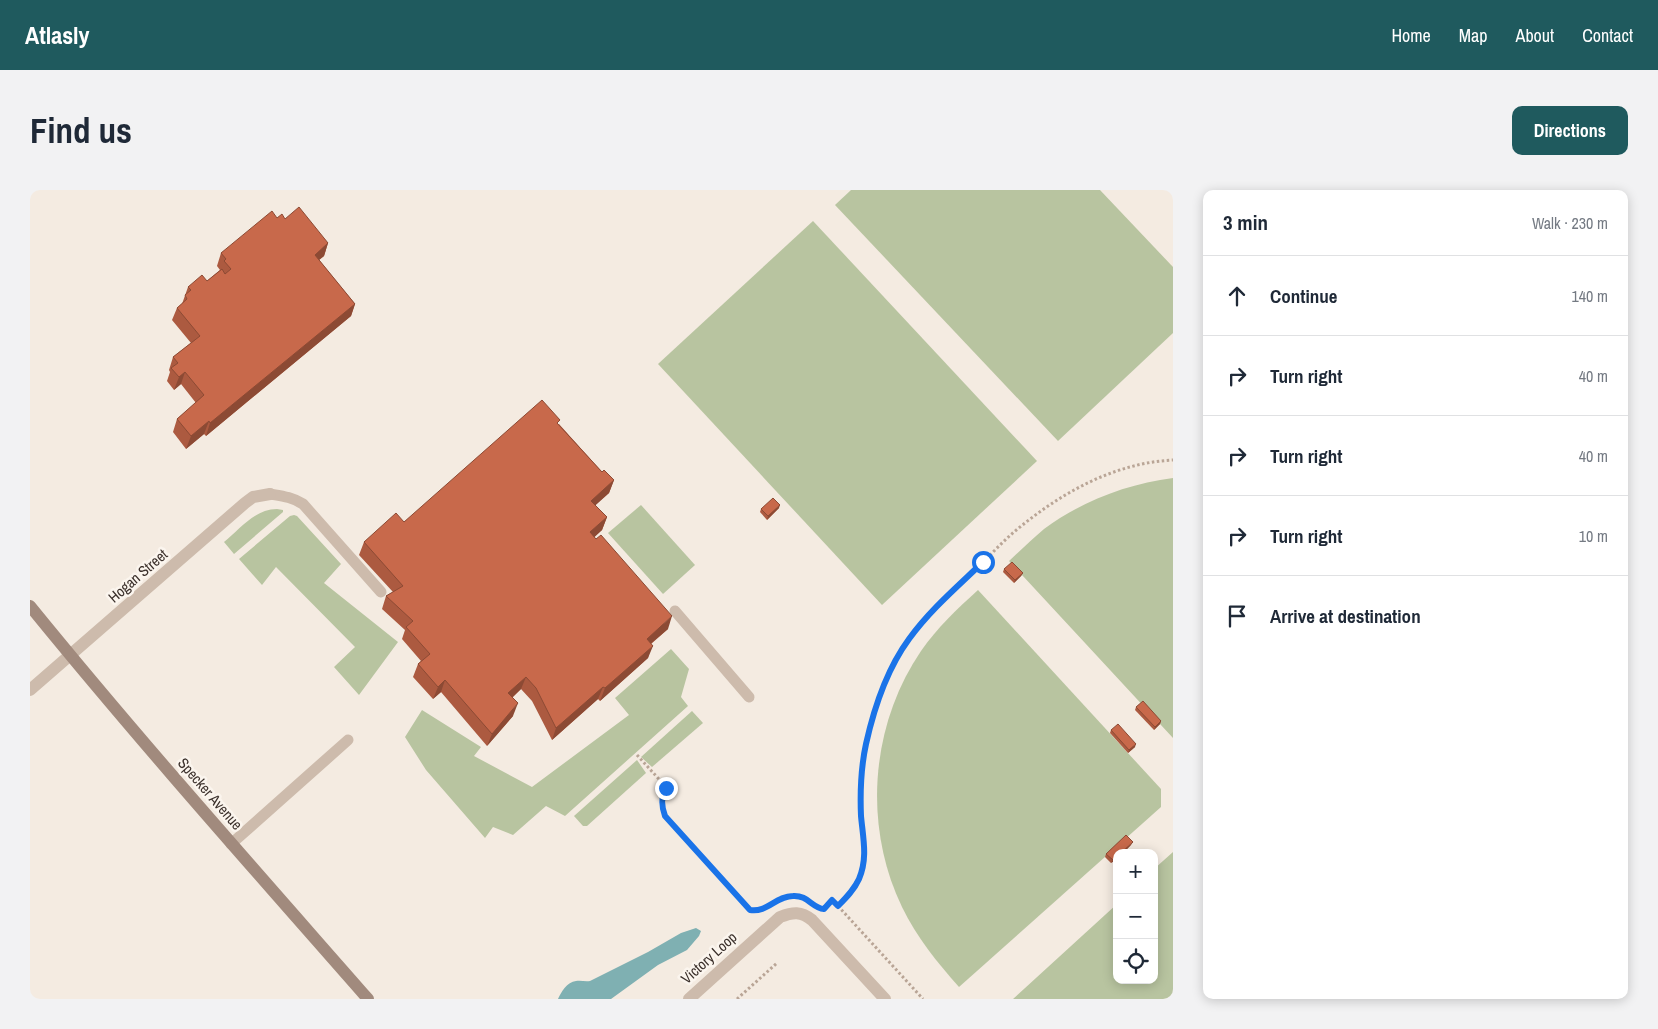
<!DOCTYPE html>
<html lang="en">
<head>
<meta charset="utf-8">
<style>
  body { margin:0; font-family:"Archivo Narrow",sans-serif; background:#f2f2f3; color:#1f2937 }
  .controls { position:absolute; right:15px; bottom:15px; display:grid; overflow:hidden; border-radius:10px; box-shadow:0 2px 12px #0003 }
  .controls button { width:45px; height:45px; display:grid; place-items:center; padding:0; border:0; border-bottom:1px solid #e0e1e3; background:#fff; color:#1f2937; font:25px sans-serif }
  .stop { position:absolute; width:15px; height:15px; margin:-11px; border:4px solid #1a73e8; border-radius:50%; background:#fff }
  .stop.end { background:#1a73e8; border-color:#fff; box-shadow:0 1px 5px #0008 }
  .list { margin:0; padding:0; list-style:none }
  h2 { display:flex; justify-content:space-between; align-items:center; height:65px; margin:0; padding:0 20px; font-size:21px }
  h2 small { font-size:16px; font-weight:400; color:#747a83 }
  .list li { display:grid; grid-template-columns:32px 1fr auto; gap:15px; align-items:center; box-sizing:border-box; height:80px; padding:0 20px; border-top:1px solid #e0e1e3 }
  .list b { display:block; font-size:19px; white-space:nowrap }
  .list em { font-size:16px; font-style:normal; color:#747a83 }
  .icon { flex:none; width:28px; height:28px; fill:none; stroke:currentColor; stroke-width:2; stroke-linecap:round; stroke-linejoin:round }
  .map { position:relative; flex:none; width:1143px; height:809px; overflow:hidden; border-radius:10px }
  header { display:flex; align-items:center; gap:30px; box-sizing:border-box; height:70px; padding:0 25px; background:#1f5a5e; color:#fff }
  header strong { font-size:24px }
  nav { display:flex; gap:28px; margin-inline-start:auto; font-size:18px }
  .intro { display:flex; align-items:center; justify-content:space-between; box-sizing:border-box; height:120px; padding:0 30px }
  h1 { margin:0; font-size:35px }
  .button { padding:12px 22px; border-radius:10px; background:#1f5a5e; color:#fff; font-size:18px; font-weight:700 }
  main { display:flex; gap:30px; padding:0 30px }
  aside { flex:1; background:#fff; border-radius:10px; box-shadow:0 2px 12px #0003 }
  .map>svg:first-child { display:block }
  .green { fill:#b8c4a0 }
  .water { fill:#7fb0b2 }
  .lines { fill:none; stroke-linecap:round; stroke-linejoin:round }
  .path { stroke:#b9a596; stroke-width:3; stroke-dasharray:2.5 2.5; stroke-linecap:butt }
  .lane { stroke:#cdbbac; stroke-width:11 }
  .street { stroke:#cdbbac; stroke-width:12 }
  .secondary { stroke:#a18a7d; stroke-width:12 }
  .wall { fill:#ac5a40 }
  .shaded-wall { fill:#8c4a34 }
  .building { fill:#c8694b; stroke:#8c4a34 }
  .route { stroke:#1a73e8; stroke-width:6 }
  .labels { text-anchor:middle; stroke-width:5; stroke-linejoin:round; paint-order:stroke }
  .street-label { font-size:15px; fill:#3b302b; stroke:#fbf5ee }
</style>
</head>
<body>
<header>
<strong>Atlasly</strong>
<nav><a>Home</a><a>Map</a><a>About</a><a>Contact</a></nav>
</header>
<div class="intro"><h1>Find us</h1><a class="button">Directions</a></div>
<main>
<div class="map">
<svg width="1143" height="809" viewBox="0 0 1143 809">
  <rect width="100%" height="100%" fill="#f4ebe1"/>
  <g class="green">
    <path d="M821,0H1070L1143,77V143L1028,251L805,15Z"/>
    <path d="M783,31L1007,271L852,415L628,174Z"/>
    <path d="M1143,288V548L979,371C991,360 1002,349 1014,339C1052,311 1097,294 1143,288Z"/>
    <path d="M611,315L665,375L633,404L578,343Z"/>
    <path d="M247,319L253,320V322L204,364L194,352C210,339 225,319 247,319Z"/>
    <path d="M264,325L267,326L311,374L294,393L368,452L329,505L304,477L325,457L246,377L232,395L209,369L260,326Z"/>
    <path d="M948,400L1131,599V617L929,797C907,772 887,748 872,717C833,636 840,536 891,461C907,438 927,419 948,400Z"/>
    <path d="M641,459L659,479L651,507L658,516L535,626L516,616L483,645L463,637L455,648L396,580L375,547L392,520L451,557L444,566L502,597L599,525L585,508Z"/>
    <path d="M662,521L673,533L622,577L611,567Z"/>
    <path d="M607,570L616,583L557,636H553L544,626Z"/>
    <path d="M1143,662V809H983L1087,714V790H1124V679Z"/>
  </g>
  <path class="water" d="M666,738L671,741L669,746L657,760L628,775L581,809H528C531,802 537,792 546,791C551,790 555,792 560,791L618,762L651,743Z"/>
  <g class="lines">
    <g class="path">
      <path d="M607,565L637,598C631,607 631,615 635,626L720,720H733"/>
      <path d="M808,716L893,809"/>
      <path d="M791,719H794L802,710L808,716C816,708 824,700 829,690C838,669 833,648 831,626C830,603 831,578 836,555C843,518 857,481 878,450C896,424 920,403 943,381C957,369 970,354 984,342C1029,304 1083,273 1143,270"/>
      <path d="M707,809L747,773"/>
    </g>
    <g class="lane">
      <path d="M240,304C252,306 262,307 273,314L351,402"/>
      <path d="M645,421L719,507"/>
      <path d="M201,654L318,550"/>
    </g>
    <g class="street">
      <path d="M0,500L215,313L223,307L240,304"/>
      <path d="M659,809L750,727C763,722 771,721 782,730L855,809"/>
    </g>
    <path class="secondary" d="M0,416C109,550 224,679 338,809"/>
  </g>
  <g class="wall">
    <path d="M247,28L298,53L294,66L289,70L325,114L321,126L176,246L174,244L156,259L143,242L147,229L166,213L151,194L144,200L137,191L140,182L139,180L143,167L161,153L142,130L147,118L152,114L158,97L177,91L190,80L187,76L191,63Z"/>
    <path d="M529,234L572,282L584,290L579,303L565,315L577,327L572,340L564,347L638,439L621,454L618,468L570,511L568,509L522,550L502,511L491,499L483,507V526L457,556L411,502L403,509L383,487L388,474L391,471L372,449L375,440L352,419L356,406L363,402L329,365L334,352L374,332Z"/>
    <path d="M749,318L737,330L730,322L731,319Z"/>
    <path d="M974,379L993,383L991,386L984,393L973,382Z"/>
    <path d="M1106,517L1131,531L1130,534L1124,540L1105,520Z"/>
    <path d="M1081,540L1105,557L1098,563L1080,543Z"/>
    <path d="M1101,655L1093,663H1087V669L1081,673L1075,667L1076,664Z"/>
  </g>
  <g class="shaded-wall">
    <path d="M298,53L294,66L280,77L285,65Z"/>
    <path d="M325,114L321,126L176,246L180,233Z"/>
    <path d="M155,182L151,194L144,200L149,187Z"/>
    <path d="M179,231L174,244L156,259L161,246Z"/>
    <path d="M584,290L579,303L557,323L561,311Z"/>
    <path d="M750,315L749,318L737,330L738,326Z"/>
    <path d="M577,327L572,340L556,355L560,342Z"/>
    <path d="M993,383L991,386L984,393L985,390Z"/>
    <path d="M642,426L638,439L612,461L617,449Z"/>
    <path d="M623,456L618,468L570,511L575,498Z"/>
    <path d="M496,487L491,499L474,515L478,503Z"/>
    <path d="M415,490L411,502L403,509L408,497Z"/>
    <path d="M573,497L568,509L522,550L526,538Z"/>
    <path d="M488,513L483,526L457,556L462,544Z"/>
    <path d="M1131,531L1130,534L1124,540L1125,537Z"/>
    <path d="M1106,554L1105,557L1098,563L1099,560Z"/>
    <path d="M1103,652L1101,655L1093,663H1091Z"/>
    <path d="M1087,666V669L1081,673L1083,670Z"/>
  </g>
  <g class="building">
    <path d="M269,17L298,53L285,65L325,114L180,233L179,231L161,246L147,229L174,205L155,182L149,187L141,178L148,173L143,167L170,146L147,118L157,109L155,105L161,100L158,97L172,85L177,91L192,79L195,84L201,79L194,71L196,69L191,63L242,21L247,28L252,24L255,29Z"/>
    <path d="M512,210L530,230L527,233L572,282L574,280L584,290L561,311L577,327L560,342L566,349L571,345L642,426L617,449L623,456L575,498L573,497L526,538L506,498L496,487L478,503L488,513L462,544L415,490L408,497L388,474L400,464L376,437L383,431L356,406L373,396L334,352L366,323L374,332Z"/>
    <path d="M743,308L750,315L738,326L731,319Z"/>
    <path d="M982,372L993,383L985,390L974,379Z"/>
    <path d="M1113,511L1131,531L1125,537L1106,517Z"/>
    <path d="M1088,534L1106,554L1099,560L1081,540Z"/>
    <path d="M1096,645L1103,652L1091,663H1087V666L1083,670L1076,664Z"/>
  </g>
  <g class="lines">
    <path class="route" d="M636,598C631,607 631,615 635,626L720,720C737,723 746,706 763,706C778,705 782,718 794,719L802,710L808,716C816,708 824,700 829,689C838,668 833,648 831,626C830,602 831,577 836,554C844,518 857,479 879,449C900,420 927,397 953,372"/>
  </g>
  <g class="labels">
    <g class="street-label">
      <text transform="translate(108 386) rotate(-41)" y="5">Hogan Street</text>
      <text transform="translate(180 604) rotate(49)" y="5">Specker Avenue</text>
      <text transform="translate(679 768) rotate(-42)" y="5">Victory Loop</text>
    </g>
  </g>
</svg>
<div class="controls">
<button>+</button>
<button>−</button>
<button><svg class="icon" aria-label="locate" viewBox="0 0 24 24"><circle cx="12" cy="12" r="6"/><path d="M12 2v4M12 18v4M2 12h4M18 12h4"/></svg></button>
</div>
<div class="stop" style="left:953px;top:372px"></div>
<div class="stop end" style="left:636px;top:598px"></div>
</div>
<aside>
<h2>3 min<small>Walk · 230 m</small></h2>
<ul class="list">
<li><svg class="icon" aria-label="ahead" viewBox="0 0 24 24"><path d="M12 20V5M6 11l6-6 6 6"/></svg><div><b>Continue</b></div><em>140 m</em></li>
<li><svg class="icon" aria-label="right" viewBox="0 0 24 24"><path d="M7 20v-9h11M14 6l5 5-5 5"/></svg><div><b>Turn right</b></div><em>40 m</em></li>
<li><svg class="icon" aria-label="right" viewBox="0 0 24 24"><path d="M7 20v-9h11M14 6l5 5-5 5"/></svg><div><b>Turn right</b></div><em>40 m</em></li>
<li><svg class="icon" aria-label="right" viewBox="0 0 24 24"><path d="M7 20v-9h11M14 6l5 5-5 5"/></svg><div><b>Turn right</b></div><em>10 m</em></li>
<li><svg class="icon" aria-label="arrive" viewBox="0 0 24 24"><path d="M6 21V4h12l-3 4 3 4H6"/></svg><div><b>Arrive at destination</b></div></li>
</ul>
</aside>
</main>
</body>
</html>
